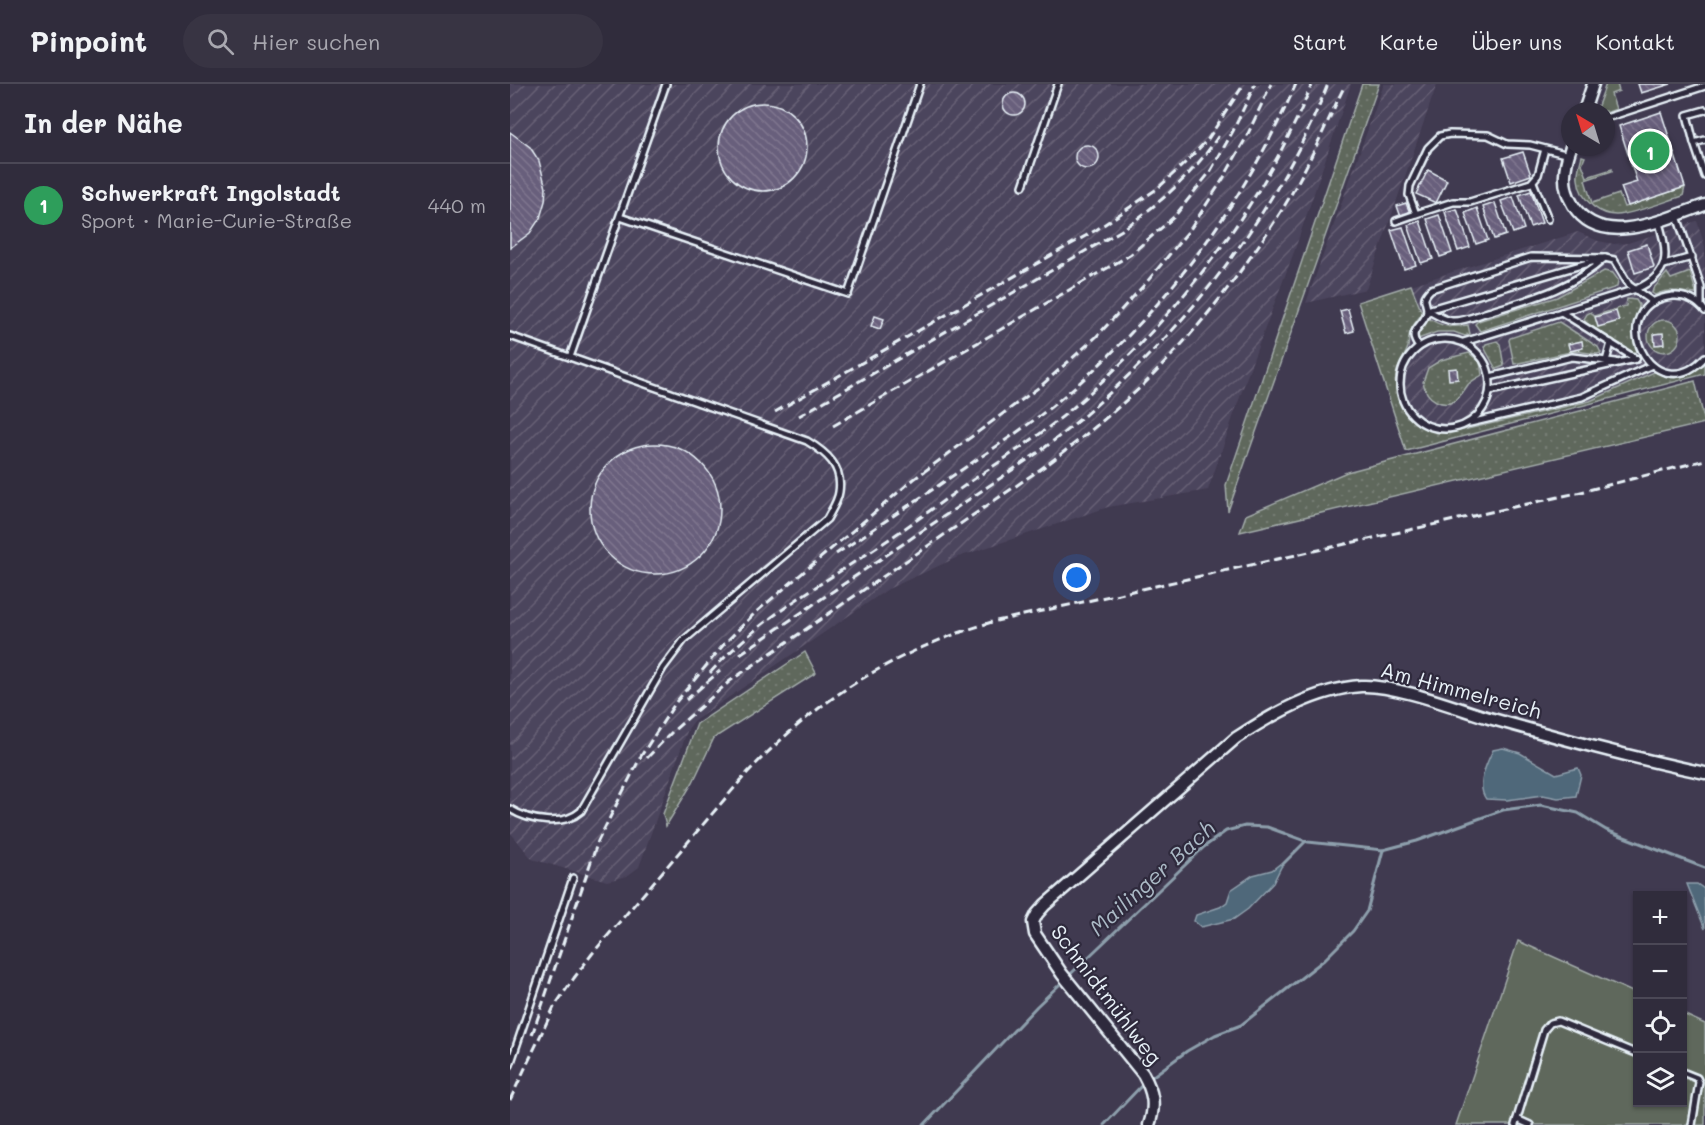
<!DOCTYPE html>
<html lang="de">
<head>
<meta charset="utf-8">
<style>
  body { margin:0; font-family:Mali,sans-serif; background:#383443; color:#f1f3f6 }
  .controls { position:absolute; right:18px; bottom:18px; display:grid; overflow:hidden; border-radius:0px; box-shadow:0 2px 4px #0004 }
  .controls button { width:54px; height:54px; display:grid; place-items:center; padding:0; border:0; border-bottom:2px solid #4b4856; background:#302c3c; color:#f1f3f6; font:30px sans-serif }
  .compass { position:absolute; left:1051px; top:18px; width:54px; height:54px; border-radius:50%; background:#302c3c; box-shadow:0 2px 4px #0004; rotate:322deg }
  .you { position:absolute; left:567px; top:494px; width:21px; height:21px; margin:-15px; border:4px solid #fff; border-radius:50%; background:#1a73e8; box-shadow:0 0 0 9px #1a73e833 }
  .badge { display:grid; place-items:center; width:39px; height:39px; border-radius:50%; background:#bca0f2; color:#fff; font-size:20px; font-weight:700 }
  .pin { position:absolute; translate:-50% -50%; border:3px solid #fff; box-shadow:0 2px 6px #0006 }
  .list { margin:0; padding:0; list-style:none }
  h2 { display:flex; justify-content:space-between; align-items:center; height:78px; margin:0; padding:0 24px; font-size:26px }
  h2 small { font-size:20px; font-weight:400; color:#a8a7af }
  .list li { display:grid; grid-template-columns:39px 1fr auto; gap:18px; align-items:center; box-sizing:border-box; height:84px; padding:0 24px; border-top:2px solid #4b4856 }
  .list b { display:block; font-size:22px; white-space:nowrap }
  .list p { margin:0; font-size:20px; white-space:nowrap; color:#a8a7af }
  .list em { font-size:20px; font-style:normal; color:#a8a7af }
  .icon { flex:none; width:33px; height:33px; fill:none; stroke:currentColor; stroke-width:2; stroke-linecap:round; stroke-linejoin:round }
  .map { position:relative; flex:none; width:1195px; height:1041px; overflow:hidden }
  header { display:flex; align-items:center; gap:36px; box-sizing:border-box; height:84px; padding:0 30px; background:#302c3c; border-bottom:2px solid #4b4856 }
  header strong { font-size:28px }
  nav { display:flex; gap:33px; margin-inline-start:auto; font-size:21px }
  .search { width:420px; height:54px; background:#383443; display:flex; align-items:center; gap:15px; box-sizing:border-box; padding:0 21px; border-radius:33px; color:#a8a7af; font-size:22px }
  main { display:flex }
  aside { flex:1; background:#302c3c }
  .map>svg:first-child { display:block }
  .industrial { fill:url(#industrial-furrows) }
  .grass { fill:url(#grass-dots); stroke:#a3acaa; stroke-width:1.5 }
  .garden { fill:#5e675b; stroke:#a3acaa; stroke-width:1.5 }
  .water { fill:#50687a; stroke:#8d9fac; stroke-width:1.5 }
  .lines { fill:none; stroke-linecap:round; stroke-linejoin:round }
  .stream { stroke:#8d9fac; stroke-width:3 }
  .building { fill:url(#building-back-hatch); stroke:#e8f1f8; stroke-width:1.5 }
  .lane-casing { stroke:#e8f1f8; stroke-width:10 }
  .street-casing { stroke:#e8f1f8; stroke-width:15 }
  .lane { stroke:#2f2a3d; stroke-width:5 }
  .street { stroke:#2f2a3d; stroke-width:10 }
  .rail { stroke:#e8f1f8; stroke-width:3; stroke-dasharray:9 4.5; stroke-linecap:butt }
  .labels { text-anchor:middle; stroke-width:4.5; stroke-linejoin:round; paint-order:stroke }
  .street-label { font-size:21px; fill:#e8f1f8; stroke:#2f2a3d }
  .water-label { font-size:22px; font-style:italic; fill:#abbac6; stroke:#2f2a3d }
</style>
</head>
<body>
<header>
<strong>Pinpoint</strong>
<div class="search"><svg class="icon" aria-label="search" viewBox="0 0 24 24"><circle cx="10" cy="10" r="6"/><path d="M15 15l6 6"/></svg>Hier suchen</div>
<nav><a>Start</a><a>Karte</a><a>Über uns</a><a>Kontakt</a></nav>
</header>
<main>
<aside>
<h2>In der Nähe<small></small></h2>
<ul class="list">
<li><span class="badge" style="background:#2e9e5b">1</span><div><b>Schwerkraft Ingolstadt</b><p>Sport · Marie-Curie-Straße</p></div><em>440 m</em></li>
</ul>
</aside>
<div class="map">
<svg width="1195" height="1041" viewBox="0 0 1195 1041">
  <defs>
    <pattern id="industrial-furrows" width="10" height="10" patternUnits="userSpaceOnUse" patternTransform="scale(1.5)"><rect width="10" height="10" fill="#4c455d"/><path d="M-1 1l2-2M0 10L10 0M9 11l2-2" fill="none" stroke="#666075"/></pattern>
    <pattern id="grass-dots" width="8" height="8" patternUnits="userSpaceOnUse" patternTransform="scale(1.5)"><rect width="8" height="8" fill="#5e675b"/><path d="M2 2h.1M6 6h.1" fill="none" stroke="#757d73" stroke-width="1.8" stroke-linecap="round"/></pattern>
    <pattern id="building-back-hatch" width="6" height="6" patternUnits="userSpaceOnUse" patternTransform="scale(1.5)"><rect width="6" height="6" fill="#685e7b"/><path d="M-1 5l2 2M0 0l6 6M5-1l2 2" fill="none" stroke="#7e768e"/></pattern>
  </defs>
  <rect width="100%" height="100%" fill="#403a50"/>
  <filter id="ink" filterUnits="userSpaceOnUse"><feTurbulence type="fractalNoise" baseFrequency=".0167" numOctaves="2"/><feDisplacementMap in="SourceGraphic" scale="12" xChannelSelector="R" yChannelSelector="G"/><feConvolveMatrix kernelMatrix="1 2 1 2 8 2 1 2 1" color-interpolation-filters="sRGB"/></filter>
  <g filter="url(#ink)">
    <g class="industrial">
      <path d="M0,0H841L784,168L741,281L698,406L598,423L448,473L378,505L184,637L178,645L129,783L117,792L97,797L22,775L0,748Z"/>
      <path d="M874,0H927L856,205L796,219Z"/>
      <path d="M1187,137L1195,163V289L896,367L848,218L1068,148L1088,157L1104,160L1118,159Z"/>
    </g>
    <g class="grass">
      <path d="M852,0H869L718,427L716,401Z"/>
      <path d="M1072,72L1075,73L1072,80L1077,93L1102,85V87L1075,96L1082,119L1109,110L1114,123L1175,103L1173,112C1154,118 1134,126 1114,130C1092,135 1070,117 1068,95C1067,87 1070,80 1072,72Z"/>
      <path d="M1094,187L1103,189L1108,196L1107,203L970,247L965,240L968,237L1047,213Z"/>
      <path d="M1180,188L1186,208L1185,210C1170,208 1160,204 1145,211L1142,209L1143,205L1157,189L1161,195Z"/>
      <path d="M901,201L912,229C908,236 902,241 900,249C898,253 899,258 898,263C895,273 887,281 886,292C882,325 910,346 940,349L1080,317L1144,288L1164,292H1175L1195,280V290L896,367L848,218Z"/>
      <path d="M1117,215L1126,216L1129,221C1127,240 1117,246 1127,267L1124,269L1076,239L1074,235L1077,230L1081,228L1084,232L1116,222Z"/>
      <path d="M920,235C933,244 943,243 958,241L960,250L955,252L944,248H927L908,255L907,252L911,241Z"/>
      <circle cx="1154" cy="252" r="16"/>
      <path d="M1049,238L1088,263L1091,269L1087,270L1065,267L1004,280L999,256L1000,254Z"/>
      <path d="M987,257L990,260L994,282L986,285L974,263L976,260Z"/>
      <path d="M959,269L970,278L972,291C968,294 960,297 957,302C950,313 942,325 926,317C918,313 915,307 913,298L918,284L931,276Z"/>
      <path d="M1185,297L1195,339L730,448L736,431L837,388Z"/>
      <path d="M295,568L306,589L204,654L183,698L156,742L153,730L187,640Z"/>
    </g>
    <g class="garden">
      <path d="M1096,0H1107L1109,7L1101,10L1106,25L1096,29V27H1086Z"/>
      <path d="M1008,857L1127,910L1128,1018H1172L1173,930L1195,940V1041H946Z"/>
    </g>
    <g class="water">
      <path d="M993,664L1010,669L1046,690L1068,684L1071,691L1066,712L1048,714L1033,711L997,716L976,715C966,702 976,680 983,666Z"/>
      <path d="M770,780L772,781L763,799L738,825L724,835L691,843L684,837L686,831L710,823L717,818L721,806L743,791L762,786Z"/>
      <path d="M1177,800H1187L1194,805L1195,845Z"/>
    </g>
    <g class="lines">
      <g class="stream">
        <path d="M772,781L796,757"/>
        <path d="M639,995L677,967L705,951L731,941L814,876L843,847L857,827L873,766"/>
        <path d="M414,1041L527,922L694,763L716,747L735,742L757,743L798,758L873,766L907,757L993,726L1031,721L1068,729L1096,746L1195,784"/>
        <path d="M594,1041L634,999"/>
      </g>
    </g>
    <g class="building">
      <path d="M1128,0H1161L1131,9Z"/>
      <circle cx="504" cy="20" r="11"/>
      <circle cx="253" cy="63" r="44"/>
      <path d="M1151,28L1175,103L1118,122L1111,103L1127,98L1109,42Z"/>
      <path d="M0,48L20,63L29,77L36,104L35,117L30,134L20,149L0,164Z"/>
      <circle cx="577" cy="73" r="12"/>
      <path d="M1013,68L1021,91L1001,98L993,74Z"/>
      <path d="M918,86L937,96L926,119L906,110Z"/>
      <path d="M1021,107L1032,139L1020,143L1009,111Z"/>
      <path d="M1003,113L1014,145L1003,149L991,117Z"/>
      <path d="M896,119L900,129L891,133L887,122Z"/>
      <path d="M985,119L996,151L984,155L973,123Z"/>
      <path d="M967,124L978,156L966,160L955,129Z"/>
      <path d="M947,125L960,163L948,167L935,128Z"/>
      <path d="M929,131L942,169L930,173L917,135Z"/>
      <path d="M910,137L923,175L911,179L898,141Z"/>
      <path d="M893,143L906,181L894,185L881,146Z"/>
      <path d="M1137,160L1144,183L1125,189L1118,166Z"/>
      <path d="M838,225L844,247L836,249L830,227Z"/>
      <path d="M1106,227L1109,237L1088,243L1085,233Z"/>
      <path d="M365,232L374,235L370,245L361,242Z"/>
      <path d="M1153,249L1154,260L1145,261L1144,250Z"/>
      <path d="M1072,257L1073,264L1060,267L1058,260Z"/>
      <path d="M947,284L948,295L939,296L938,285Z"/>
      <circle cx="145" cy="425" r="65"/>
    </g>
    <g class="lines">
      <g class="lane-casing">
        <g id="lane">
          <path d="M1096,34L1195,2"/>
          <path d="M1195,56L1184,59L1195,92"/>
          <path d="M1184,59L1177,31L1195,26"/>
          <path d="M1035,65L1028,91L1021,99L960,118H943L906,130L899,111L900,102L918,64L930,52L940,50L978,51L997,60L1020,61L1059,71"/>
          <path d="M1023,98L1038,135"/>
          <path d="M513,102L548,0"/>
          <path d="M1167,132L1191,203V222"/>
          <path d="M110,133L338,210L410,0"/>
          <path d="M886,137L906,130"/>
          <path d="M1095,174C1061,205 1021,215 978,228C968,231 953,238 942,237C933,236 925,230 917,226Z"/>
          <path d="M1154,181L1182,173"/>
          <path d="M1195,227C1188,217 1175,211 1163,212C1089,220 1143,330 1195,273"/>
          <path d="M1051,228L1126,275"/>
          <path d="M0,252L297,357C317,369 333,383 329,408C328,417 321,427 317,435L174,556L153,584L71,727C53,743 19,737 0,725"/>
          <circle cx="935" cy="300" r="45"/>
          <path d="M954,258L1126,205C1161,190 1159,169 1148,136"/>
          <path d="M909,263C895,245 915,243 917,227C917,216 910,216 921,205L1021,173L1095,174L1104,176L1119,201L1143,218"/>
          <path d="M60,273L156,0"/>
          <path d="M1096,277L1101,259"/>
          <path d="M980,293L1062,273L1106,278"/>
          <path d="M980,307L1126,275"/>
          <path d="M960,339L1072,313L1142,281"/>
          <path d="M0,981L63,794"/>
          <path d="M1172,988L1187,994L1189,998L1182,1041"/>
          <path d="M1007,1035L1020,1041"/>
          <path d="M1005,1041L1034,946L1040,939L1048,937L1128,970"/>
        </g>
      </g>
      <g class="street-casing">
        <g id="street">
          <path d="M1074,27L1083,0"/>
          <path d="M1061,63C1054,83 1051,102 1063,121C1091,167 1156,134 1195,121"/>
          <path d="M639,1041C646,1021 643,1008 633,990L552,890L525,850L523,838L527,830L535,821L726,654C763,630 806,605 851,602C884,600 946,624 979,634C1050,654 1122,674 1195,689"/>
        </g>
      </g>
      <use href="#lane" class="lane"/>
      <use href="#street" class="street"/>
      <g class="rail">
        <path d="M265,328L586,146L647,105L676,78L698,55L734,0"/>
        <path d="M289,332L612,146C650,119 684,90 709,51"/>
        <path d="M323,342L620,171L664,133L700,88L723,47L745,0"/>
        <path d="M326,470C374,438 422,406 469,374C496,356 523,338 547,318C651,232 732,123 786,0"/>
        <path d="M230,570L529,368C655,272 759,148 818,0"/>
        <path d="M200,589C253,529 324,494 388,449C416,430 442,410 470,391C500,371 530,351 558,328C662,239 750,128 802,0"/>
        <path d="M176,616L210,587"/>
        <path d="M137,674L163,647L220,597L538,380C571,355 603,329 633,301C685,250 731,190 770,129C795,89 814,45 834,3"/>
        <path d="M22,951L88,757L131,672L166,618L215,559L245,529L404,395L532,301L586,253L636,199L681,144L713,95L736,54L761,0"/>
        <path d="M0,1016L44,923L64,894L82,870L238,688C309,614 384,567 482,538L1067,409L1195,376"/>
      </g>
    </g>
  </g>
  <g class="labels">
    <g class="street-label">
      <text transform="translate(951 607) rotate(15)" y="7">Am Himmelreich</text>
      <text transform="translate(596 911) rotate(53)" y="7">Schmidtmühlweg</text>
    </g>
    <g class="water-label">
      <text transform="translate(642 794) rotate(-42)" y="8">Mailinger Bach</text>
    </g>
  </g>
</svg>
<div class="controls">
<button>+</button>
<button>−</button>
<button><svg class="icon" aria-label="locate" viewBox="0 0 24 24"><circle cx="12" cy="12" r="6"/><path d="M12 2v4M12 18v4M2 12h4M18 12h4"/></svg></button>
<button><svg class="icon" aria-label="layers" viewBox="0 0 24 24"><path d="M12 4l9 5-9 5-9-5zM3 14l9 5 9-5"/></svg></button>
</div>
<svg class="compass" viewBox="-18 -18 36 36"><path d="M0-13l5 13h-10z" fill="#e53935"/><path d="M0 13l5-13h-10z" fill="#a8a7af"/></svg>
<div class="you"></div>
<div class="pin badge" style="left:1140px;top:67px;background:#2e9e5b">1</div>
</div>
</main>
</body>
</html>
